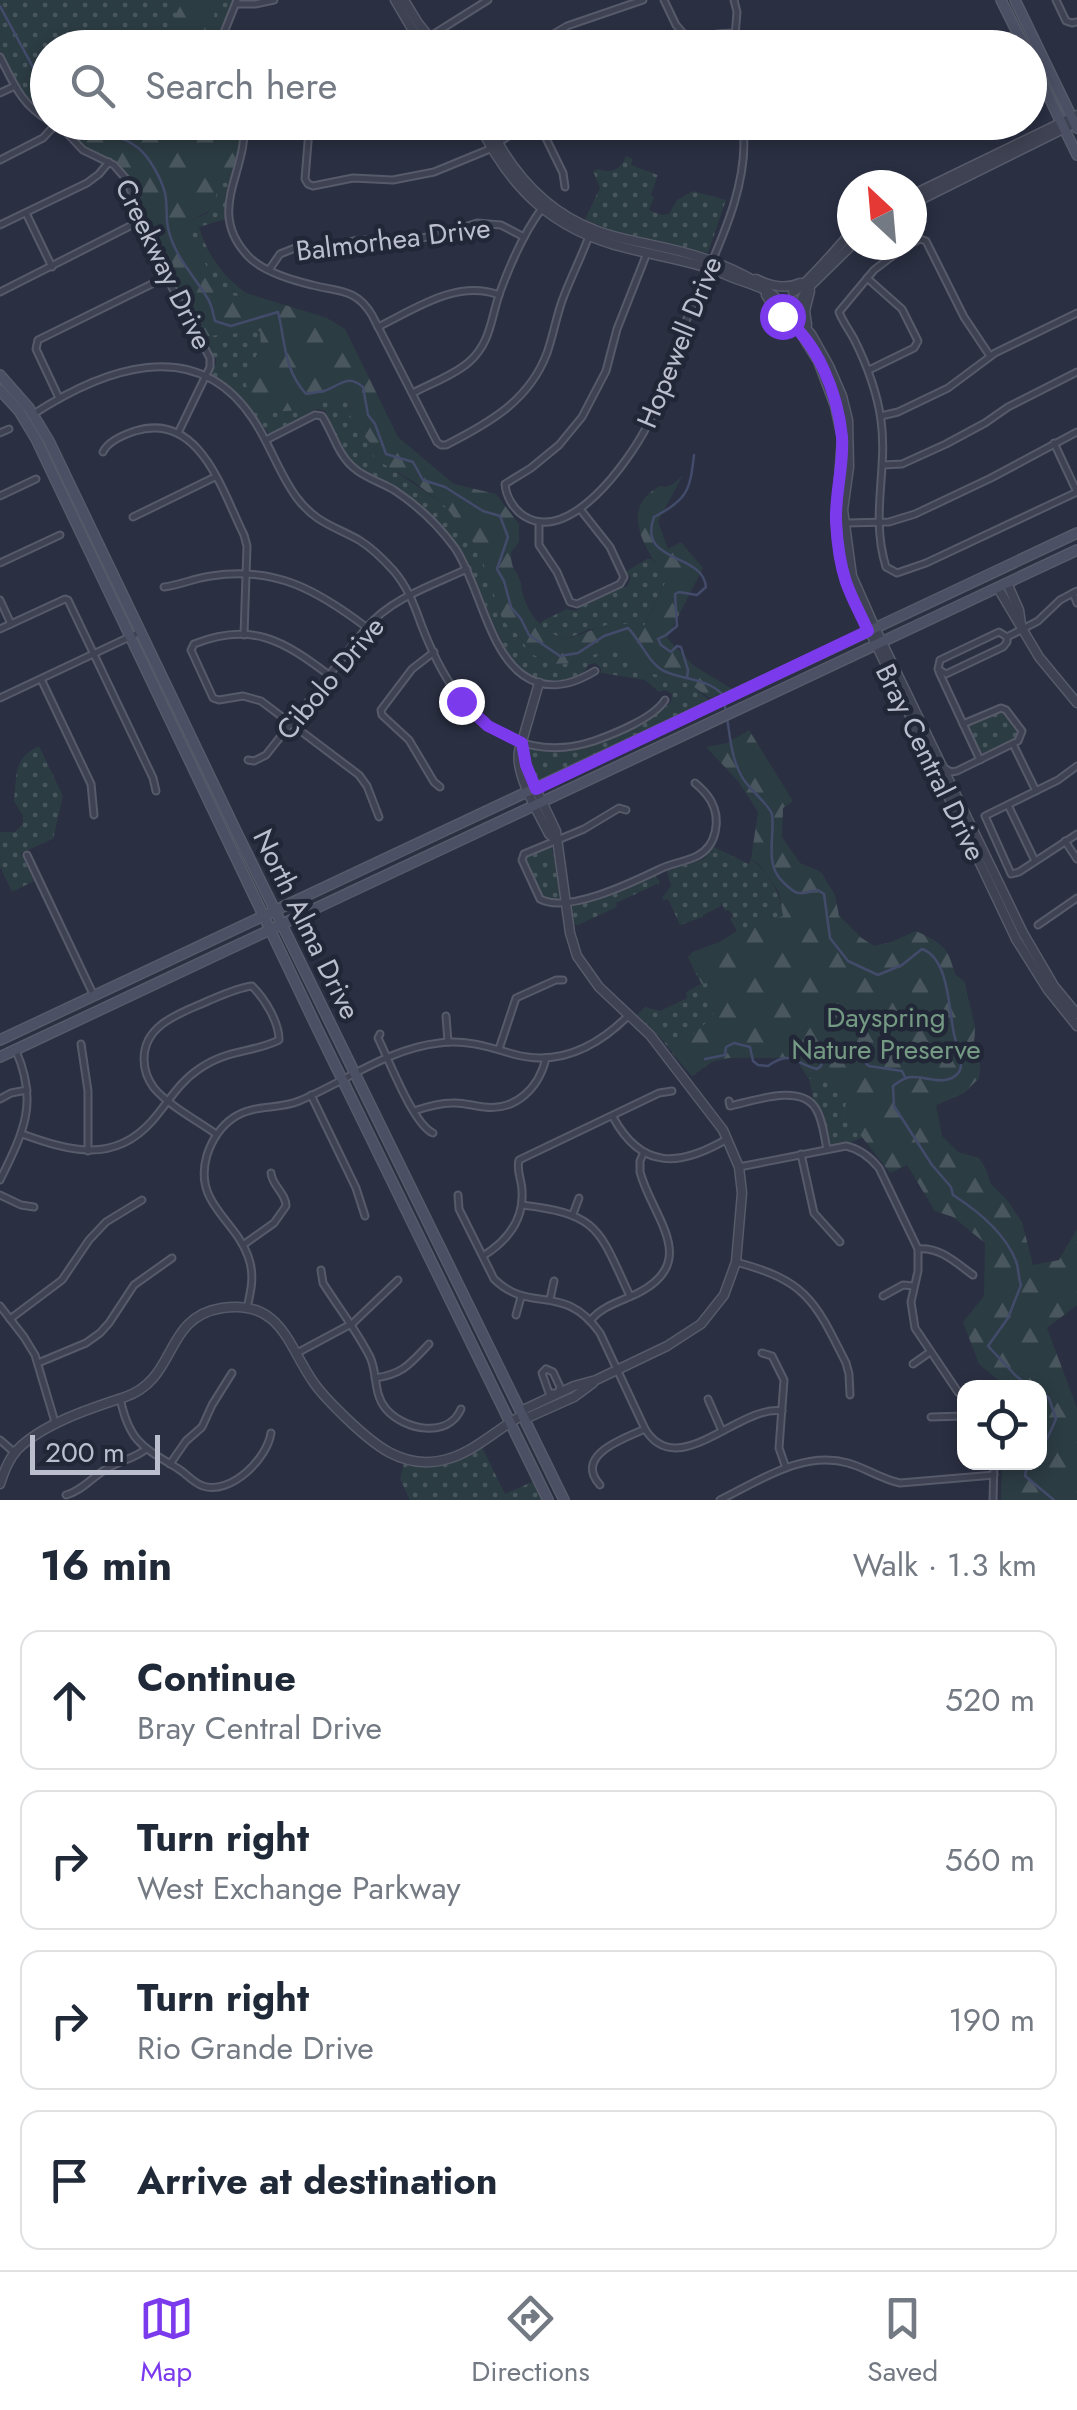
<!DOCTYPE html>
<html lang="en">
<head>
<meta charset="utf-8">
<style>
  body { margin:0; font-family:Jost,sans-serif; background:#f2f2f3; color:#1f2937 }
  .controls { position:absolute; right:30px; bottom:30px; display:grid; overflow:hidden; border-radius:20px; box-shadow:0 5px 15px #0003 }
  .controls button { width:90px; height:90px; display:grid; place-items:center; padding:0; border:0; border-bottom:2px solid #e0e1e3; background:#fff; color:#1f2937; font:50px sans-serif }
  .compass { position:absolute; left:837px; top:170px; width:90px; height:90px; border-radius:50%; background:#fff; box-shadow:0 5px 15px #0003; rotate:334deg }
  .scale { position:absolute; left:30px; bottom:25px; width:130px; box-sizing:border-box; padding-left:10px; border:5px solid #bbbecc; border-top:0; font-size:28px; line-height:35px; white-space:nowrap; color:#bbbecc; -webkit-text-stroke:8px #222737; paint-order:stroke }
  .stop { position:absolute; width:30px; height:30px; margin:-22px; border:8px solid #7c3aed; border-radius:50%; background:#fff }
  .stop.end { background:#7c3aed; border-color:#fff; box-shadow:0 2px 10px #0008 }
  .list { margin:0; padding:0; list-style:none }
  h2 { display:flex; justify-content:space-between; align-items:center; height:130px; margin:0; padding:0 40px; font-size:42px }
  h2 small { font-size:32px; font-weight:400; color:#747a83 }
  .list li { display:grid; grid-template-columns:65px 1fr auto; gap:30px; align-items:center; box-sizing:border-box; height:140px; margin:0 20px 20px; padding:0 20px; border:2px solid #e0e1e3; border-radius:20px }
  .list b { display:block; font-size:38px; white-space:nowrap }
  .list p { margin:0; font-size:32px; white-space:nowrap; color:#747a83 }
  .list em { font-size:32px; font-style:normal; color:#747a83 }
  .icon { flex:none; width:55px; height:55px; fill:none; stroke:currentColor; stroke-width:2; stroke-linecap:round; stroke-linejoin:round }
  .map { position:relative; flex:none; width:1077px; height:1500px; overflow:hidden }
  .search { position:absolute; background:#fff; box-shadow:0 5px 15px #0003; left:30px; right:30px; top:30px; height:110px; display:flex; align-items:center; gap:25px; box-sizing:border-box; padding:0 35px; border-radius:55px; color:#747a83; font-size:38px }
  .sheet { height:770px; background:#fff }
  nav { display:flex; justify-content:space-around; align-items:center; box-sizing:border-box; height:140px; border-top:2px solid #e0e1e3; background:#fff; font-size:28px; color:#747a83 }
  nav a { display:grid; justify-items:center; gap:5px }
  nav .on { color:#7c3aed }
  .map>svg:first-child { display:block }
  .grass { fill:url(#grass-dots) }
  .forest { fill:url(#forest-firs) }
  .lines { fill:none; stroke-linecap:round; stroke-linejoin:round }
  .stream { stroke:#434b6b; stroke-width:2.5 }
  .minor-casing { stroke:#565a69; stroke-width:9 }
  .tertiary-casing { stroke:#565a69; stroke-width:11 }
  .secondary-casing { stroke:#565a69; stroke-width:12 }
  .minor { stroke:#3e4252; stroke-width:5 }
  .tertiary { stroke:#3e4252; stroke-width:8 }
  .secondary { stroke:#4c5064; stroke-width:9 }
  .route { stroke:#7c3aed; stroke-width:12 }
  .labels { text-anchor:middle; stroke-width:9; stroke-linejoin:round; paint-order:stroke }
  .street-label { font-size:28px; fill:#bbbecc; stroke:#222737 }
  .park-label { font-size:28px; fill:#749a84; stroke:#222737 }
</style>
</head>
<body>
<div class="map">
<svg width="1077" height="1500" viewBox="0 0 1077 1500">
  <defs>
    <pattern id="grass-dots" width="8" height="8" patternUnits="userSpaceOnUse" patternTransform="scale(2.5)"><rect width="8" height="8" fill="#2c3c43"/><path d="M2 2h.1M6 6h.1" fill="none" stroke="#49565d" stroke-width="1.8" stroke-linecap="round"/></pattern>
    <pattern id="forest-firs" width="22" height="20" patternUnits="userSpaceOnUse" patternTransform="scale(2.5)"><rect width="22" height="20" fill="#2c3c43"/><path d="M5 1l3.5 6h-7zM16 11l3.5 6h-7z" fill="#49565d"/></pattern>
  </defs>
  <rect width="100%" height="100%" fill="#2a2f42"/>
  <g class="grass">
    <path d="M0,0H233L218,36L217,47L48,48L47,117L26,99L0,51Z"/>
    <path d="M626,156L633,159L631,165L658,175L651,195L654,197L649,210L662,215L669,214L677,200L693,191L726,200L708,253L614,232L585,219L600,188L593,171L598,169C611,174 621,170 626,156Z"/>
    <path d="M232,173L225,196L226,219L199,227C208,256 222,275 246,293L243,297L219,294L188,227L191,220L208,213L218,181Z"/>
    <path d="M157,248L260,331L261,346L245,380L331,399L343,395L352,407L349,418L372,445L375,459L388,466L447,507L479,550L503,620L519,636L530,653L552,664L574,663L616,645L645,673L672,676L694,687L711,702L539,783C530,776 528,761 526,749L530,748C571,754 595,744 630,727C645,720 659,714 671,702L672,694L666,690L659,692L645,680L601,673V668L595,663L588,665L583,674C562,685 537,684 519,668C509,659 504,647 499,635C482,601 472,562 447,533C435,519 422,506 408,496C393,485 376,479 361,469C344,458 330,431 326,411L317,409L269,434L242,399L212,377L210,373L216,364V358L211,353L155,249Z"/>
    <path d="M647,559H652L667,579L644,626L590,629L564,640L539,626L542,621L567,609L576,611C587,600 611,589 627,587L631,577L625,572Z"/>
    <path d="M1000,710L1020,733L1017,739L983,754L980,752L969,727L971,723Z"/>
    <path d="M39,746L63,796L53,839L21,853L34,881L12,892L0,867V832H15L23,824V816L14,801C17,775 13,758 39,746Z"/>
    <path d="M548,846L552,848L561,895L558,899L545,900L525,859L527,855Z"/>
    <path d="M714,847L749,864L751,859C764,868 780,891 781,907L839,916L860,937L874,946L892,942L916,931C942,944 948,946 955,975L964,981L975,1027L974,1043L980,1065L979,1078L964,1093L847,1144L831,1145L823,1111L813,1098L809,1079L794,1056C769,1061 733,1053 712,1062C705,1066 698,1072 692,1076L658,1035L637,1015L645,1007L660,1011L687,998L686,992L701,984L688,957L693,952L720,942L737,931L730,919L733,916L729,910L725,911L720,901L721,906L703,915V917L680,925L668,899L664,900L662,898L671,886L667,871L704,859Z"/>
    <path d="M654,875L660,881L658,886L657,884L616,903L617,907L578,925L574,923L572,908L570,907L608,897Z"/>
    <path d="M482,1447L505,1494L536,1480L546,1500H410L400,1479L404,1463C434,1467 456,1464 482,1447Z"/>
  </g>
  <g class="forest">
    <path d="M183,0H216C215,11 211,38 213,47H165L167,32Z"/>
    <path d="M96,123H240V141L232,173L218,181L215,208L191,220L188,227L219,293L243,297L246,293L327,318L345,329L398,437L454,484L496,494L519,524V542L511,552C511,571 516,568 521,583C522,586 521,589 522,591C528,616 543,630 564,640L612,623L645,625L667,579C648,554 619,512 655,489C668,481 657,491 671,485C676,483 679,478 683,475L658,521L668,549L681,542L703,568L667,638L693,665L732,689L710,698L694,687L672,676L645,673L616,645L575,663L552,664L530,653L519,636L503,621L479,550L446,507L413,481L375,459L371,450L372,445L349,418L352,407L343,395C310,407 256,431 245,380L261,346L260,331L208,336L157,249H155L128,174L111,160L88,150L72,133Z"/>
    <path d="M749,730L793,801L783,808L782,837L800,863L821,872L835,895L839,916L860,937L874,946L892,942L916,931C942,944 948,946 955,975L964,981L975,1027L974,1043L980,1065L979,1078L964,1093L936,1105L942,1136L958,1152L979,1158L986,1169L991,1184L1008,1201L1022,1222L1033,1265L1059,1260L1077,1229V1305L1047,1328L1077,1408V1500H1001L1002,1463L1040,1462V1388L1007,1387L979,1364L963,1322L984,1296L985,1243L953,1217L935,1211L907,1165L890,1173L844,1114L848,1092L827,1077L809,1079L794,1056C769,1061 732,1053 712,1062C705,1066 698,1072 692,1076L672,1053L708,1021L718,1008L707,983L702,984L688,957L693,952L720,942L737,931L783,916L779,892L758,863L751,859L758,812L738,781L706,747L727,743Z"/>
  </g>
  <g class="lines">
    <g class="stream">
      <path d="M0,6L48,95"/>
      <path d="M72,122C92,137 117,131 137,147C149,156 161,178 165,193C168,206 165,220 169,232C176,258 195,277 208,299C212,305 213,314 215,321L231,326L278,312C286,344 283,368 306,394C312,393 318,392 324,391C340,386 347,373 363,387L368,415L375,424L386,454L413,462L423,480L445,487L483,511L500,516L508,537L497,569L504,581L511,607L521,619L529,635L560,656L578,653L604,636L628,628C641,641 649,664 664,671C683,680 706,678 722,694"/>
      <path d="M687,678L688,670L681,647L677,646L671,652L661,645L658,639L666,635L677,626L675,594L679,592L697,595L706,587C703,552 637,564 654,517C687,500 690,491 694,455"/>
      <path d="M724,702C730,727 729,753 741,775C748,790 765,799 772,814C775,838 764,864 783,882C798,897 799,894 818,890L824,894L830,938L848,961L878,975L902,965L922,949C949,958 949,1011 954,1034C956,1044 965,1063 959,1072C948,1087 927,1077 914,1077C906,1076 899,1081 893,1086L894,1106L932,1165L951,1187L953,1195C978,1211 1005,1233 1016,1261C1019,1269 1018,1277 1021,1285L1008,1318L988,1346L1016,1376L1032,1388"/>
      <path d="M705,1059L725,1055L726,1047L734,1043L750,1047L753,1061L758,1065L768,1066C792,1049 795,1064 817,1069L821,1066L823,1058H837L853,1053L869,1066L902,1071L905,1077"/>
      <path d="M1040,1392L1049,1398L1056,1419L1047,1439L1040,1447"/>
      <path d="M1028,1462L1025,1476L1054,1500"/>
    </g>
    <g class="minor-casing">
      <g id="minor">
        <path d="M664,0L676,25L696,48"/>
        <path d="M734,0L737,12L734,48"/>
        <path d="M1056,0L1066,21L1072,23L1077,22"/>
        <path d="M236,4H255L274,0"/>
        <path d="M429,37L488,0"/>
        <path d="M221,48L223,35L237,0"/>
        <path d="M530,48L567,26L643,0"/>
        <path d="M680,48C698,36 714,33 736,33"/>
        <path d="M0,57C14,84 21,104 48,120"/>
        <path d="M0,93L15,86"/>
        <path d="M52,122L66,132L83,150L114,165L127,180L152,250L210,358V367L178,433"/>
        <path d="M244,122C248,173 205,210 248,256C263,272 291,280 312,285C338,292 356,288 372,315L437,442L441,445H446C489,423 529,401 547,353C553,336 556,318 562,301C570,279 581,258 589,236"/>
        <path d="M323,122L312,126L309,130L305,179L308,184L313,186L353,178L393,180L434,172L490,149L528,122"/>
        <path d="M538,122L563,173L565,187"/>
        <path d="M0,160L43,138L55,125"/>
        <path d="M26,213L52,267"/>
        <path d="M0,225L87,183L99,174L109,162"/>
        <path d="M912,243L920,239L926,241L964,317L990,356"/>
        <path d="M907,245L874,270L839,312C843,322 849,330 854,339C867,365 877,392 881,420C888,471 870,515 886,567L897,573L926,563L1077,492L1054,443"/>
        <path d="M647,253L617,329L606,371L582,417L559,445L531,468L505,484C506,496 513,509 524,516C570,545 629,461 647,426C665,394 671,359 684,326C708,266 754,187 742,122"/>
        <path d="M269,270L280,254L295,248L329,246L359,240H411L443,234L477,223L501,225L524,237"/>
        <path d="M867,278L902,309L918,341L914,348L869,370"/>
        <path d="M0,292L140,221"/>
        <path d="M378,327C415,309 457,279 499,295"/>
        <path d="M413,393C431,383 453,376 469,362C491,343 491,317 500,292C511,262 524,232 543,207"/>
        <path d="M59,398L36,349L38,340L166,277"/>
        <path d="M32,415C101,370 196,332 253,419C270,444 279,474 297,498C316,523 334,526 359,540C372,548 383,559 393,570C407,586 414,604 421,624C439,671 464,718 512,739C538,750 567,750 594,741C614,734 654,718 665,700"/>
        <path d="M881,416L898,412L948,388L995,353L1077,313"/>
        <path d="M0,433L9,429"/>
        <path d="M266,440L315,415L322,416C333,433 338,455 354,468C365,478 381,482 394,490C417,505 439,526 455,548C479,584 488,650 523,675C547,692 572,685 595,671"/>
        <path d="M103,452C108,441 123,435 135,431C200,411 222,491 244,535L247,546L244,635"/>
        <path d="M883,465L902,464L946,444L985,423L1008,407L1077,372"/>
        <path d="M0,496L36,479"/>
        <path d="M133,517L215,477"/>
        <path d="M539,522V545L557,572L570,602L577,604L620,584L624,577L610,547L580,509"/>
        <path d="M846,523L889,522L915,514L991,478L1077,432"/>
        <path d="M0,563L60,535"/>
        <path d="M164,587C180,585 195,578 211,576C275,566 317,590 366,627"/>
        <path d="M1073,593L1077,603"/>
        <path d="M0,600L11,624"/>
        <path d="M0,629L65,599L68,600L153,778L156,791"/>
        <path d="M999,632L1007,637V642L1003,647L946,674L938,669L940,660Z"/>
        <path d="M1007,637L1038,621L1060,600L1077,591"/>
        <path d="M434,652L412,669L381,710L382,715L409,740L434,782L440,787"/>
        <path d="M939,672L980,760"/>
        <path d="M329,675C284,641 252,621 194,644L191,650L213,698L219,700L243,696L261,701L359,775L367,786L379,817"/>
        <path d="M41,679L91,784L94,815"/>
        <path d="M0,698L140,632"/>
        <path d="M1013,744L1036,791"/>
        <path d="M248,760L254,761L266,755L367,627C392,598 433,585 467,569"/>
        <path d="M1077,766L1058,780L985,816L1011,874L1019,872L1077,834"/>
        <path d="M944,768L951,772L957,771L1018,741L1022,731L1006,710L1001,708L963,724"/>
        <path d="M1008,805L1035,861"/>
        <path d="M626,810L619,808L584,829L524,854L522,860L540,899C568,914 633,882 660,869C672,863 685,862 697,856C717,846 721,819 711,801C707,794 701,788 695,783"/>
        <path d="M1065,841L1077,859"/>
        <path d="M27,855L94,996"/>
        <path d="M1038,925L1077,898"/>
        <path d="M446,1016L448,1042"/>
        <path d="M380,1034L378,1038C389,1060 413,1124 433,1133"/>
        <path d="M81,1044L88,1091V1151"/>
        <path d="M499,1049L516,998L556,980H563"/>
        <path d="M311,1095L356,1188L365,1216"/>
        <path d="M0,1099L11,1093L27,1090"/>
        <path d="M729,1101L730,1106C754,1101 801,1083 816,1109C823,1120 824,1136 827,1149"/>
        <path d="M414,1111C426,1107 439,1103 452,1103C463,1102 473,1106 484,1107C516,1111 539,1088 546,1058"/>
        <path d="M613,1117C642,1171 681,1166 727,1139"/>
        <path d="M22,1134C69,1151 114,1164 152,1121C168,1103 178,1083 199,1069C227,1049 253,1053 279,1040C279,1022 265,999 252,986C237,988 222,995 208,1001C181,1013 144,1024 144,1059C144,1069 148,1080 154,1088C168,1105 198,1121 216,1134"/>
        <path d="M801,1154L814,1213L840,1242"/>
        <path d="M739,1167L846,1146C860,1149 870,1157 879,1168L918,1249V1271L911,1302L915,1328L958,1392L964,1396"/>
        <path d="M0,1180C23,1133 39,1103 16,1051"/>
        <path d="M0,1195L21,1205L34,1207"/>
        <path d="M458,1195L459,1209L494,1279C531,1315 563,1281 600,1333L645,1429C678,1483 739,1404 782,1411"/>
        <path d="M522,1205C600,1214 599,1230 630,1296"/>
        <path d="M573,1214L579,1198"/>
        <path d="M243,1245L274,1223L286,1206C286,1193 272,1186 271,1173"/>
        <path d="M918,1249C940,1247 955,1262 973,1275"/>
        <path d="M483,1256C507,1241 524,1221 522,1191C522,1180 516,1171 519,1160L659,1093L672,1091"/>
        <path d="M736,1262C807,1281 815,1301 846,1363L849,1374L850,1395"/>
        <path d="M321,1270L323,1283C338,1307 357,1331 370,1357C378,1374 373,1394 386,1409C404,1430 448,1439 461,1409"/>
        <path d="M883,1296L903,1285L914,1286"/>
        <path d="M550,1299L554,1281"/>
        <path d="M0,1306L24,1337L35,1355L55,1422"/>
        <path d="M247,1308C251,1291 255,1274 248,1256C234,1218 193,1203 207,1155C212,1140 220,1127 233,1118C253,1104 277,1110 299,1101C345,1082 387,1049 439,1043C465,1039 489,1047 513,1054C559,1067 598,1046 629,1015"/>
        <path d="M516,1315L521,1297"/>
        <path d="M10,1319L62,1280L89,1240L106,1222L142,1200"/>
        <path d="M591,1320C602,1306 622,1301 638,1293C701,1261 652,1217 640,1172V1161L644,1152"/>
        <path d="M297,1353L353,1323L398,1280"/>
        <path d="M762,1353L772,1356L784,1380L779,1448L786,1468"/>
        <path d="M38,1363L86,1343L100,1333L109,1323L134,1285L172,1258"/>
        <path d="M913,1364L930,1352"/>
        <path d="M546,1369L542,1373L549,1393H554"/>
        <path d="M546,1369L553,1372L560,1387L558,1393"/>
        <path d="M375,1378C403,1374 410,1364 429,1344"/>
        <path d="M120,1398C129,1441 142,1447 177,1468C186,1473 193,1483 203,1486C231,1495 267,1459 271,1433"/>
        <path d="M708,1399L722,1431"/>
        <path d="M931,1417L964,1416"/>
        <path d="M0,1440L15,1453"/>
        <path d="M170,1464L186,1441L202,1427L212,1405L232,1373"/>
        <path d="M600,1485C573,1455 625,1438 645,1429"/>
        <path d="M66,1495C82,1491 93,1476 108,1468C121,1460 134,1459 146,1449"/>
        <path d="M720,1500C759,1481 803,1450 848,1463C866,1468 881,1479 900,1483L994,1475"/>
        <path d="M993,1500L994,1462"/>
      </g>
    </g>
    <g class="tertiary-casing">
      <g id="tertiary">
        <path d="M395,0L412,29L427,48"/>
        <path d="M404,0L418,23L438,48"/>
        <path d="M478,122C510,189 553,230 626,248C662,257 698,262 731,277C748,284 767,287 779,301"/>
        <path d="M487,122C510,170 544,211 595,230C612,237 630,240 648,244C688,252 723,262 758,283"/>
        <path d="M912,195L1077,115"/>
        <path d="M912,204L1077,122"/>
        <path d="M756,279C770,286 785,290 800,283"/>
        <path d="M793,292C805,287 839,245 852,232"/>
        <path d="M766,295L778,314L793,325"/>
        <path d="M801,300L807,289L852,245"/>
        <path d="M799,309V320L811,334L829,366L842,396L848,420L849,467L843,510L852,576L875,628L1023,933L1054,986L1077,1014"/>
        <path d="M788,313L818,361L835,406L842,438L836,524L845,579L1016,939L1048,990L1077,1026"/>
        <path d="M807,325L805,311L810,291"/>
        <path d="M1007,583L1019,610L1021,624"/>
        <path d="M998,588L1039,657L1077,703"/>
        <path d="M539,683L521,745C510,767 538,812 549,834L556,840"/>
        <path d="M523,1415L527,1418L574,1397L593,1383"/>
        <path d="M0,1484C4,1472 8,1460 17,1450C42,1424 91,1408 125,1397C178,1379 163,1317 222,1308C282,1299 288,1347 314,1383C323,1396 334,1406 345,1417C373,1444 402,1470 444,1460C474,1453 496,1429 523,1415V1410L574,1386L596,1380L667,1346L701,1324L724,1295L736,1262L742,1193L739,1167L723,1130L650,1035L599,987L577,956L570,933L556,831L527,770L521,745"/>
      </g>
    </g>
    <g class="secondary-casing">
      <g id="secondary">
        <path d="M1001,0L1025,48"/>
        <path d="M1015,0L1077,128"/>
        <path d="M1030,58L1077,155"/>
        <path d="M0,375L29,408L49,441L238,835L564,1500"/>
        <path d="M0,390L19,411L36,439L317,1028L548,1500"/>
        <path d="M0,1040L1077,533"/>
        <path d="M0,1057L1077,550"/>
      </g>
    </g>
    <use href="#minor" class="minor"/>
    <use href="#tertiary" class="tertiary"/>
    <use href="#secondary" class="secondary"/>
  </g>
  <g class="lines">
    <path class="route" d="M461,701L488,726L522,743L526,765L536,789L868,631C861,615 852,599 846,582C840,564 837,541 836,521C835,493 844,465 842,437C838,395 818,341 782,316"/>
  </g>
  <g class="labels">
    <g class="street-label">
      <text transform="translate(393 239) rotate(-7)" y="10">Balmorhea Drive</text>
      <text transform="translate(164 264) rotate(64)" y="10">Creekway Drive</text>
      <text transform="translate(679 342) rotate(-68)" y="10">Hopewell Drive</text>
      <text transform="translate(330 678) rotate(-50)" y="10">Cibolo Drive</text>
      <text transform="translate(931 762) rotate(64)" y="10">Bray Central Drive</text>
      <text transform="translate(307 924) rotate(64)" y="10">North Alma Drive</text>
    </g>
    <g class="park-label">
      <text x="886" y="1027">Dayspring<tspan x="886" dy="32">Nature Preserve</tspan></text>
    </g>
  </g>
</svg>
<div class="controls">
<button><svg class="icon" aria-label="locate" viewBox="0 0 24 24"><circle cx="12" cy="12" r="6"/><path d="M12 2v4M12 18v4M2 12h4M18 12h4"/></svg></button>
</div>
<svg class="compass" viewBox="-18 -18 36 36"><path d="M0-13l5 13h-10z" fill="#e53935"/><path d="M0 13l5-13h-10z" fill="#747a83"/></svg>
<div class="scale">200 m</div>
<div class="stop" style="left:782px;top:316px"></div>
<div class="stop end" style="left:461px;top:701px"></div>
<div class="search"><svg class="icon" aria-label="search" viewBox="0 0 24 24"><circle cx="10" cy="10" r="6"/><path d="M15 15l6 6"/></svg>Search here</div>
</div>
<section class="sheet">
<h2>16 min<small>Walk · 1.3 km</small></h2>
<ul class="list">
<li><svg class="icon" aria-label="ahead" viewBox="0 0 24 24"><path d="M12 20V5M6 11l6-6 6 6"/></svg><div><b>Continue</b><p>Bray Central Drive</p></div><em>520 m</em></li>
<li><svg class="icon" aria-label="right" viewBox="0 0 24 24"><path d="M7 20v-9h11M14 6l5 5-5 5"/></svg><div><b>Turn right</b><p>West Exchange Parkway</p></div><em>560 m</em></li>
<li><svg class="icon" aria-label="right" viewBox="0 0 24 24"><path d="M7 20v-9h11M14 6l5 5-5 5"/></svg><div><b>Turn right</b><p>Rio Grande Drive</p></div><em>190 m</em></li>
<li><svg class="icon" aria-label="arrive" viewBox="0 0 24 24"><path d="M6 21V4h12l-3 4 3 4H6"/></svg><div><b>Arrive at destination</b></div></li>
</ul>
</section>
<nav>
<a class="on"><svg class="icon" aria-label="map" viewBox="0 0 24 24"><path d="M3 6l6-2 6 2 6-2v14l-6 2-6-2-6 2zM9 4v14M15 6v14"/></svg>Map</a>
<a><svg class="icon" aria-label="directions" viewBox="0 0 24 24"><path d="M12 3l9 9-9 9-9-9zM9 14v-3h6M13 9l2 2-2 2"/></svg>Directions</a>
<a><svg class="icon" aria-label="saved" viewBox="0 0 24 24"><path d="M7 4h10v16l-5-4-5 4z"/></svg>Saved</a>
</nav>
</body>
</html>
